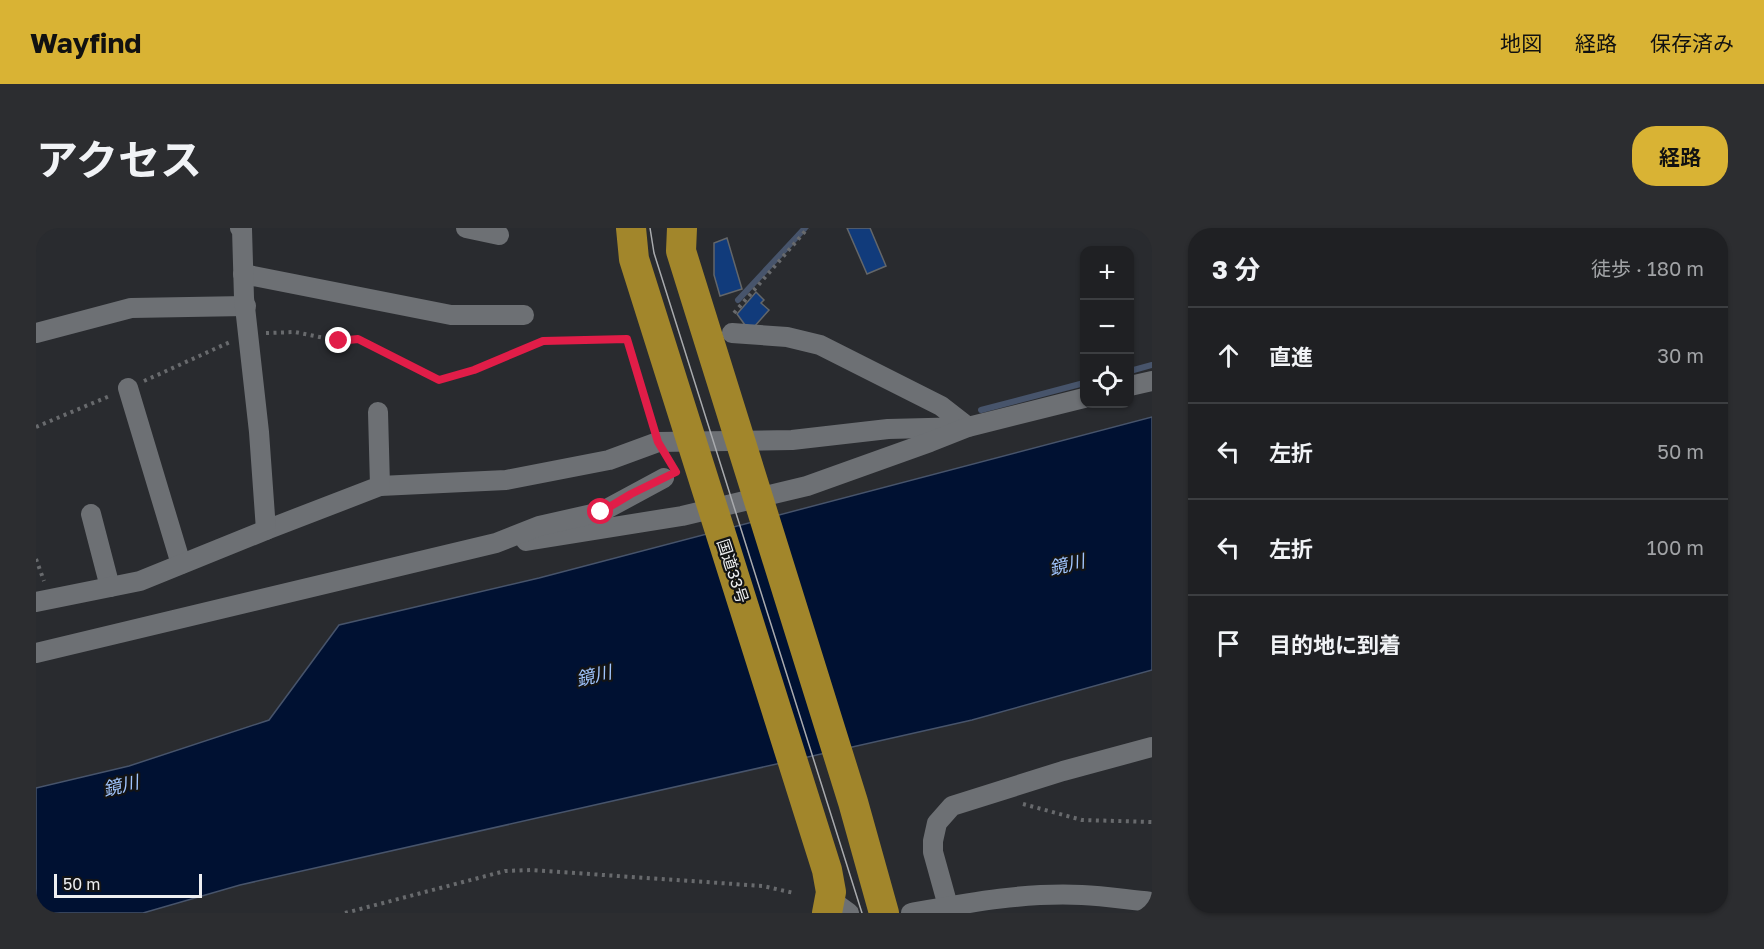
<!DOCTYPE html>
<html lang="ja">
<head>
<meta charset="utf-8">
<style>
  body { margin:0; font-family:"Golos Text","Noto Sans JP",sans-serif; background:#2c2d30; color:#f1f3f6 }
  .controls { position:absolute; right:18px; top:18px; display:grid; overflow:hidden; border-radius:12px; box-shadow:0 2px 4px #0004 }
  .controls button { width:54px; height:54px; display:grid; place-items:center; padding:0; border:0; border-bottom:2px solid #3c3e41; background:#1f2023; color:#f1f3f6; font:30px sans-serif }
  .scale { position:absolute; left:18px; bottom:15px; width:148px; box-sizing:border-box; padding-left:6px; border:3px solid #eeeff1; border-top:0; font-size:16px; line-height:21px; white-space:nowrap; color:#eeeff1; -webkit-text-stroke:4px #131415; paint-order:stroke }
  .stop { position:absolute; width:18px; height:18px; margin:-14px; border:4px solid #e11d48; border-radius:50%; background:#fff }
  .stop.end { background:#e11d48; border-color:#fff; box-shadow:0 2px 6px #0008 }
  .list { margin:0; padding:0; list-style:none }
  h2 { display:flex; justify-content:space-between; align-items:center; height:78px; margin:0; padding:0 24px; font-size:26px }
  h2 small { font-size:20px; font-weight:400; color:#a1a3a6 }
  .list li { display:grid; grid-template-columns:39px 1fr auto; gap:18px; align-items:center; box-sizing:border-box; height:96px; padding:0 24px; border-top:2px solid #3c3e41 }
  .list b { display:block; font-size:22px; white-space:nowrap }
  .list em { font-size:20px; font-style:normal; color:#a1a3a6 }
  .icon { flex:none; width:33px; height:33px; fill:none; stroke:currentColor; stroke-width:2; stroke-linecap:round; stroke-linejoin:round }
  .map { position:relative; flex:none; width:1116px; height:685px; overflow:hidden; border-radius:24px }
  header { display:flex; align-items:center; gap:36px; box-sizing:border-box; height:84px; padding:0 30px; background:#d9b334; color:#111 }
  header strong { font-size:28px }
  nav { display:flex; gap:33px; margin-inline-start:auto; font-size:21px }
  .intro { display:flex; align-items:center; justify-content:space-between; box-sizing:border-box; height:144px; padding:0 36px }
  h1 { margin:0; font-size:42px }
  .button { padding:15px 27px; border-radius:24px; background:#d9b334; color:#111; font-size:21px; font-weight:700 }
  main { display:flex; gap:36px; padding:0 36px }
  aside { flex:1; background:#1f2023; border-radius:24px; box-shadow:0 2px 4px #0004 }
  .map>svg:first-child { display:block }
  .water { fill:#001132; stroke:#47546b; stroke-width:1.5 }
  .lines { fill:none; stroke-linecap:round; stroke-linejoin:round }
  .stream { stroke:#47546b; stroke-width:6 }
  .building { fill:#113b7b; stroke:#636669; stroke-width:1.5 }
  .path { stroke:#686a6d; stroke-width:4; stroke-dasharray:3 4.5; stroke-linecap:butt }
  .minor { stroke:#6d7074; stroke-width:20 }
  .highway { stroke:#a2862b; stroke-width:30 }
  .tram { stroke:#a9abae; stroke-width:1.5 }
  .route { stroke:#e11d48; stroke-width:8 }
  .labels { text-anchor:middle; stroke-width:4.5; stroke-linejoin:round; paint-order:stroke }
  .street-label { font-size:16px; fill:#eeeff1; stroke:#131415 }
  .water-label { font-size:18px; font-style:italic; fill:#a1c5fd; stroke:#131415 }
</style>
</head>
<body>
<header>
<strong>Wayfind</strong>
<nav><a>地図</a><a>経路</a><a>保存済み</a></nav>
</header>
<div class="intro"><h1>アクセス</h1><a class="button">経路</a></div>
<main>
<div class="map">
<svg width="1116" height="685" viewBox="0 0 1116 685">
  <rect width="100%" height="100%" fill="#292b2f"/>
  <path class="water" d="M1116,189V442L936,492L204,657L107,685H0V560L93,538L233,492L303,397L503,350Z"/>
  <g class="lines">
    <g class="stream">
      <path d="M702,72L769,0"/>
      <path d="M1094,143L1116,137"/>
      <path d="M945,182L1048,155"/>
    </g>
  </g>
  <g class="building">
    <path d="M811,0H834L850,38L831,46Z"/>
    <path d="M691,10L706,61L684,68L678,47V15Z"/>
    <path d="M720,64L728,72L725,75L733,82L718,99L709,97L701,86Z"/>
  </g>
  <g class="lines">
    <g class="path">
      <path d="M698,85L772,0"/>
      <path d="M230,105L259,104L303,113L323,111L403,152L438,142L507,113L591,111L617,197"/>
      <path d="M108,153L194,114"/>
      <path d="M0,199L76,167"/>
      <path d="M0,331L8,353"/>
      <path d="M987,576L1046,592L1116,594"/>
      <path d="M309,685L469,643L495,642L727,658L758,665"/>
    </g>
    <g class="minor">
      <path d="M430,0L463,7"/>
      <path d="M207,46L415,87H488"/>
      <path d="M0,105L95,80L210,78"/>
      <path d="M1094,158L1116,153"/>
      <path d="M92,160L145,336"/>
      <path d="M344,258L470,252L573,232L622,214L756,212L852,201L932,199L905,178L784,117L751,109L696,105"/>
      <path d="M55,286L74,359"/>
      <path d="M230,302L344,258L342,184"/>
      <path d="M490,313L646,288L771,258L894,214L932,199L1048,170"/>
      <path d="M0,374L104,353L230,302L223,204L208,70L206,1L204,0"/>
      <path d="M0,425L460,315L503,298L565,284L628,250"/>
      <path d="M802,677L813,685"/>
      <path d="M912,678L897,624V613L901,595L916,578L1027,543L1116,519"/>
      <path d="M875,685C931,675 989,664 1046,667C1070,668 1093,672 1116,674"/>
    </g>
    <g class="highway">
      <path d="M595,0L598,31L791,642L795,664L791,685"/>
      <path d="M646,0L645,23L817,574L848,685"/>
    </g>
    <path class="tram" d="M614,0L618,25L826,685"/>
  </g>
  <g class="lines">
    <path class="route" d="M303,113L322,111L403,152L438,142L507,113L591,111L622,214L640,244L595,266L565,284"/>
  </g>
  <g class="labels">
    <g class="street-label">
      <text transform="translate(697 343) rotate(72)" y="6">国道33号</text>
    </g>
    <g class="water-label">
      <text transform="translate(1031 337) rotate(-13)" y="6">鏡川</text>
      <text transform="translate(558 448) rotate(-13)" y="6">鏡川</text>
      <text transform="translate(85 558) rotate(-13)" y="6">鏡川</text>
    </g>
  </g>
</svg>
<div class="controls">
<button>+</button>
<button>−</button>
<button><svg class="icon" aria-label="locate" viewBox="0 0 24 24"><circle cx="12" cy="12" r="6"/><path d="M12 2v4M12 18v4M2 12h4M18 12h4"/></svg></button>
</div>
<div class="scale">50 m</div>
<div class="stop" style="left:565px;top:284px"></div>
<div class="stop end" style="left:303px;top:113px"></div>
</div>
<aside>
<h2>3 分<small>徒歩 · 180 m</small></h2>
<ul class="list">
<li><svg class="icon" aria-label="ahead" viewBox="0 0 24 24"><path d="M12 20V5M6 11l6-6 6 6"/></svg><div><b>直進</b></div><em>30 m</em></li>
<li><svg class="icon" aria-label="left" viewBox="0 0 24 24"><path d="M17 20v-9H6M10 6l-5 5 5 5"/></svg><div><b>左折</b></div><em>50 m</em></li>
<li><svg class="icon" aria-label="left" viewBox="0 0 24 24"><path d="M17 20v-9H6M10 6l-5 5 5 5"/></svg><div><b>左折</b></div><em>100 m</em></li>
<li><svg class="icon" aria-label="arrive" viewBox="0 0 24 24"><path d="M6 21V4h12l-3 4 3 4H6"/></svg><div><b>目的地に到着</b></div></li>
</ul>
</aside>
</main>
</body>
</html>
